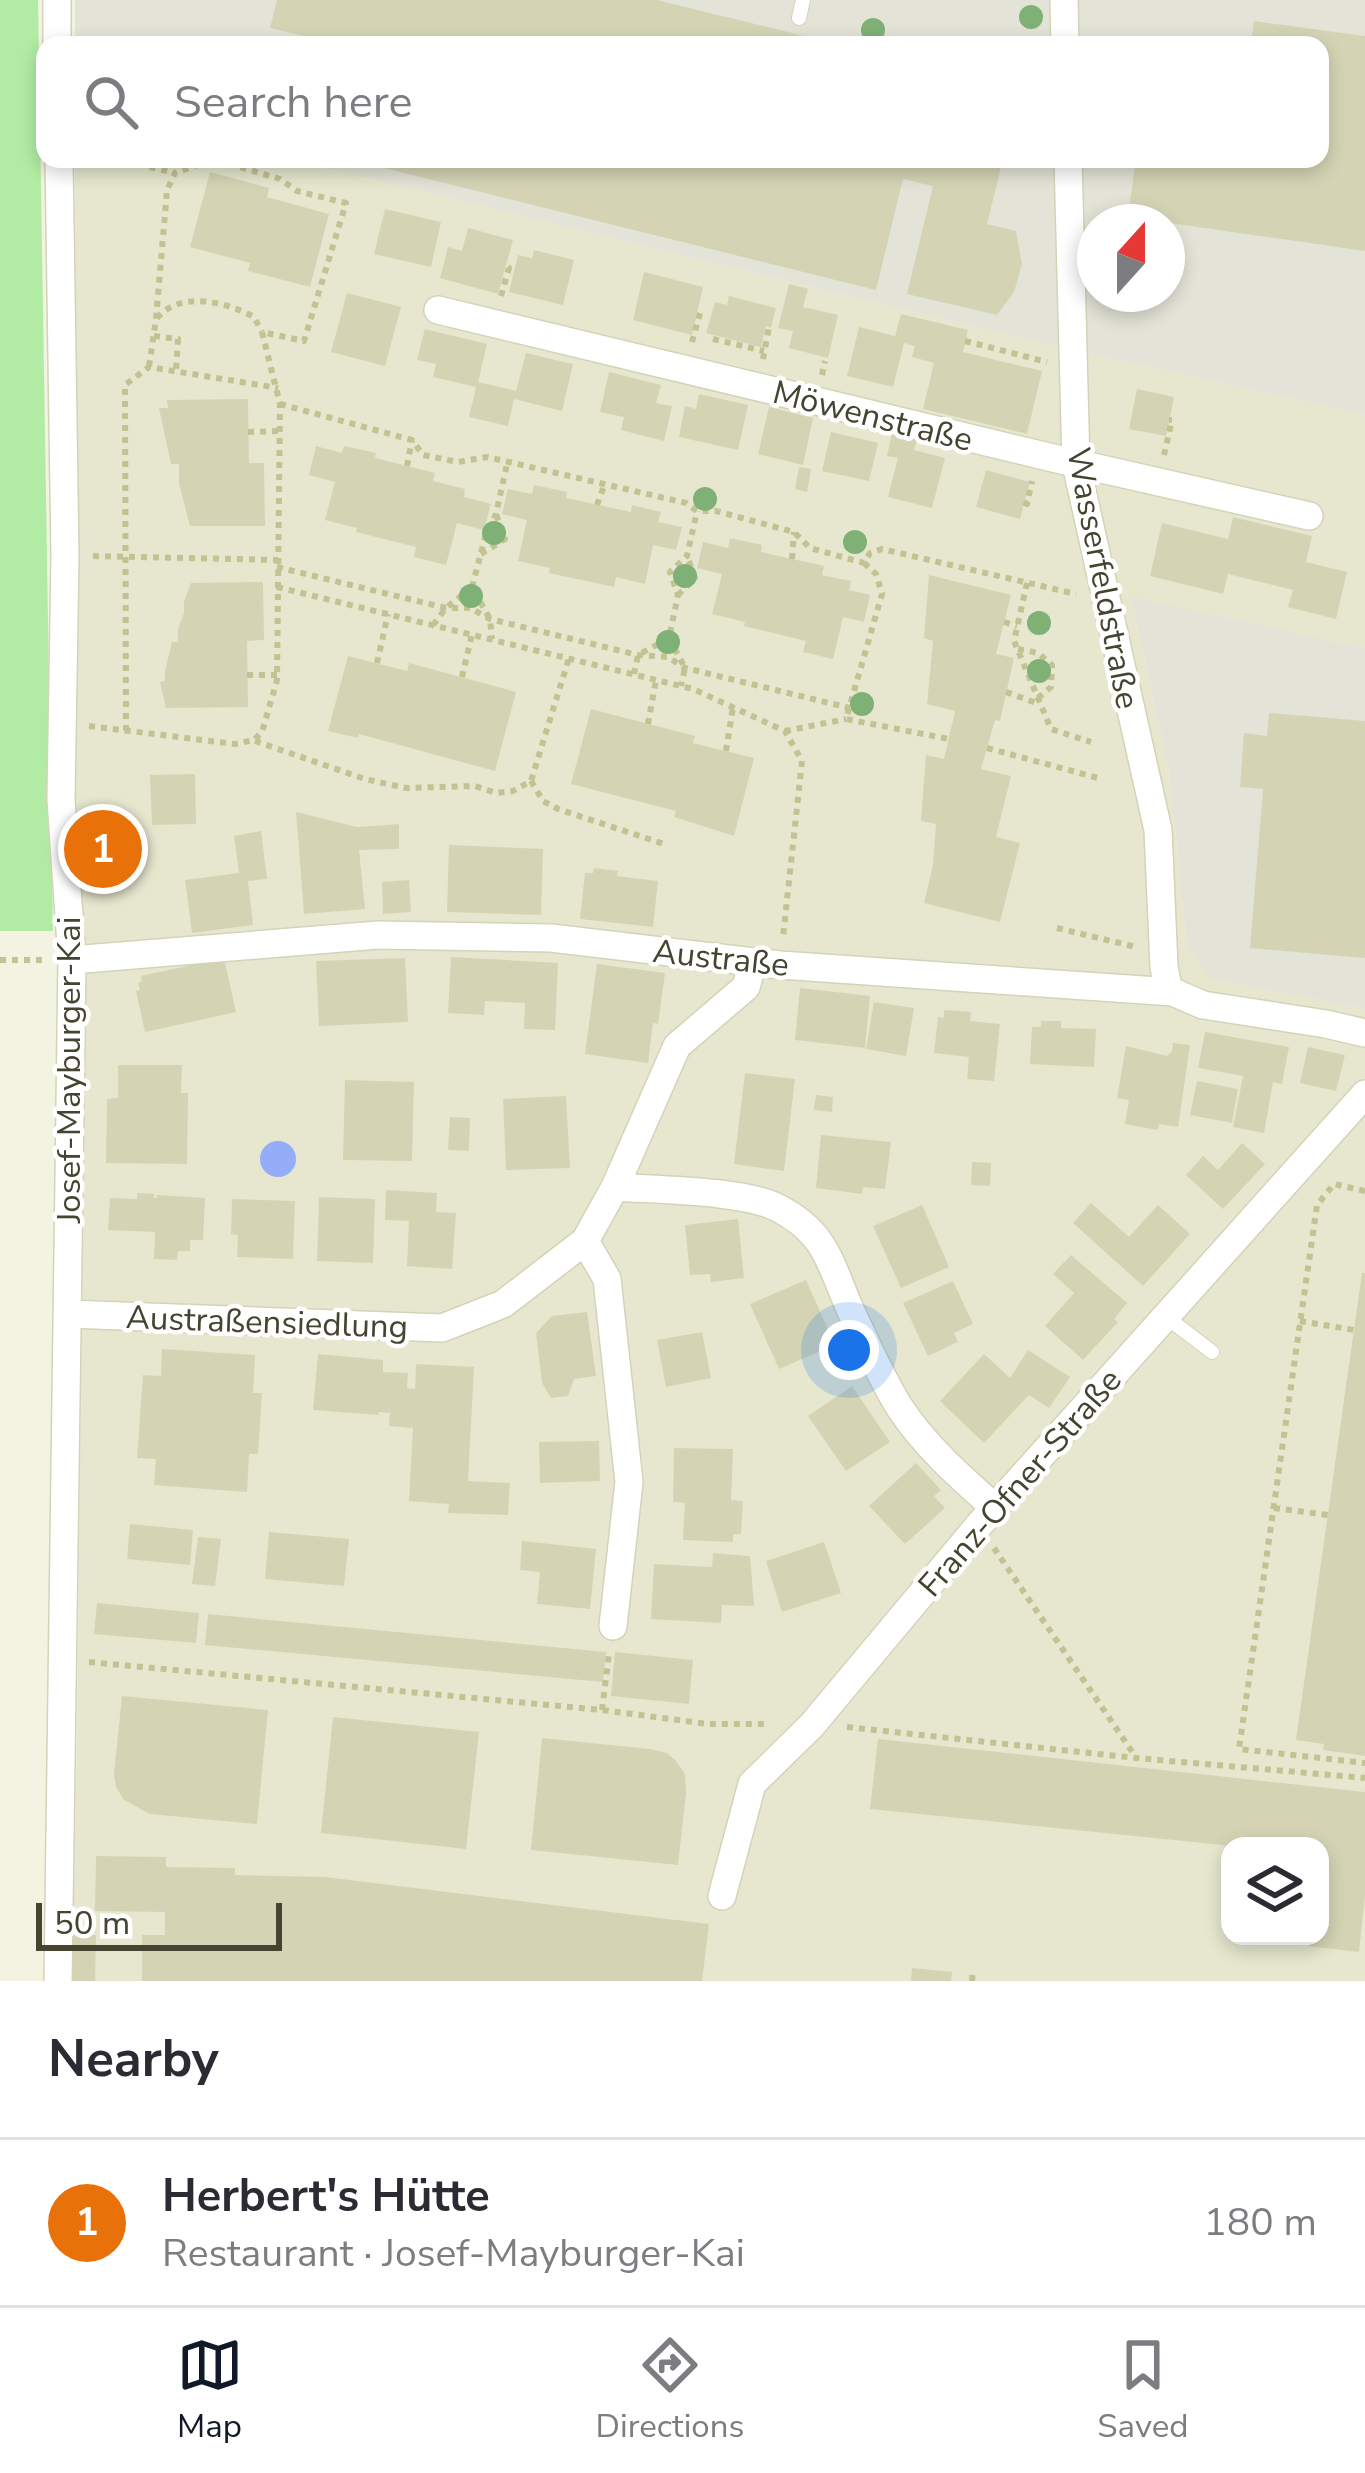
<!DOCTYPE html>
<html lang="en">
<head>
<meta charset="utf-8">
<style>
  body { margin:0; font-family:"Nunito Sans",sans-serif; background:#f7f7f7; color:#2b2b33 }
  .controls { position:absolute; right:36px; bottom:36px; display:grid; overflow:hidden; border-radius:24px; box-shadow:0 6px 18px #0003 }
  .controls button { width:108px; height:108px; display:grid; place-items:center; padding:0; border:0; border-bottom:3px solid #e1e1e2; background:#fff; color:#2b2b33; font:60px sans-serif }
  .compass { position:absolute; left:1077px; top:204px; width:108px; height:108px; border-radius:50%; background:#fff; box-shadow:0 6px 18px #0003; rotate:21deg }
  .scale { position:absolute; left:36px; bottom:30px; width:246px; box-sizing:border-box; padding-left:12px; border:6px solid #444431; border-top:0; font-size:33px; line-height:42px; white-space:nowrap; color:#444431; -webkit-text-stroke:9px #fff; paint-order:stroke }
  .you { position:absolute; left:849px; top:1350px; width:42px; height:42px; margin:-30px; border:9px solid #fff; border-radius:50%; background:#1a73e8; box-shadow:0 0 0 18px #1a73e833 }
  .badge { display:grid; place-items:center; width:78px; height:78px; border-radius:50%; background:#111827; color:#fff; font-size:39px; font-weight:700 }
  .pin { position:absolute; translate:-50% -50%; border:6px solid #fff; box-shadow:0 3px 12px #0006 }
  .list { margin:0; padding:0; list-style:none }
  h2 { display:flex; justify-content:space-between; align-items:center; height:156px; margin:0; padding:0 48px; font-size:51px }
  h2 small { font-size:39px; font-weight:400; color:#7c7c81 }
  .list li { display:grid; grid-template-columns:78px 1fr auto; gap:36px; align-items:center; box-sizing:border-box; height:168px; padding:0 48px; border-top:3px solid #e1e1e2 }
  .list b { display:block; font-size:45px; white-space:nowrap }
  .list p { margin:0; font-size:39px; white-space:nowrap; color:#7c7c81 }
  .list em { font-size:39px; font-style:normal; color:#7c7c81 }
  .icon { flex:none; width:66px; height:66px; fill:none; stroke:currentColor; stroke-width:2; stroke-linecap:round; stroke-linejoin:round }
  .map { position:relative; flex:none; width:1365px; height:1981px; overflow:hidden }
  .search { position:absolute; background:#fff; box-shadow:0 6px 18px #0003; left:36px; right:36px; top:36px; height:132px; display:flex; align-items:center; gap:30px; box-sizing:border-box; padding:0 42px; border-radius:24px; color:#7c7c81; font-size:45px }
  .sheet { height:324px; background:#fff }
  nav { display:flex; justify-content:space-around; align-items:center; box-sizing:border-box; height:168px; border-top:3px solid #e1e1e2; background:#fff; font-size:33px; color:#7c7c81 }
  nav a { display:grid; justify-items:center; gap:6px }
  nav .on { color:#111827 }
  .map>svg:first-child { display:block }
  .residential { fill:#e6e7ce; fill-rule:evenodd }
  .industrial { fill:#e4e3d7; fill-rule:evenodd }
  .green { fill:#b2eca4 }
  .water { fill:#95acf8 }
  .building { fill:#d4d4b5 }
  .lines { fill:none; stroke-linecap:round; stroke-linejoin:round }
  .service-casing { stroke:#d3d4b7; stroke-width:16 }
  .minor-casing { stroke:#d3d4b7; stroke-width:30 }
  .path { stroke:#c2c293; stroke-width:6; stroke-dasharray:6 6; stroke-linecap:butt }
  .service { stroke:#fff; stroke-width:14 }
  .minor { stroke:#fff; stroke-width:27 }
  .tree { fill:#7fb176 }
  .labels { text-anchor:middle; stroke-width:9; stroke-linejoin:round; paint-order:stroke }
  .street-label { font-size:33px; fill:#444431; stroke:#fff }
</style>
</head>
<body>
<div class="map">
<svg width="1365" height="1981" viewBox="0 0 1365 1981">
  <rect width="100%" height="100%" fill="#f2f3e1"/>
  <path class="residential" d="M75,159H288L1046,344L1365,415V648L1131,598L1169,771L1187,946L1213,979L1365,1009V1981H72L77,1744L85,984L74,766ZM1230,1846H1320V1936H1230Z"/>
  <g class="industrial">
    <path d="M75,0H1365V415L1046,344L288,159H1320V45H75ZM1095,222H1167V294H1095Z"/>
    <path d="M1131,597L1365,648V1009L1212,979L1187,946L1169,771Z"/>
  </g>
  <path class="green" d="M0,0H38L53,931H0Z"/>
  <circle class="water" cx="278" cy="1159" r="18"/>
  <g class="building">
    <path d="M277,0H657L833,43L341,45L270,28Z"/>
    <path d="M1254,21L1365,36V251L1128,217L1136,159H1320V45H1251Z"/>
    <path d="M348,159H1003L987,224L1016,231L1022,264L1014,292L997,315L907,294L933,186L903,179L876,290Z"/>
    <path d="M210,172L269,188L267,197L329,214L310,287L248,271L250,263L190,247Z"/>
    <path d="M385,209L441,222L431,267L374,254Z"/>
    <path d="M468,228L513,240L498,294L440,278L448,247L462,251Z"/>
    <path d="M534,250L574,260L563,305L509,292L518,255L532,258Z"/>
    <path d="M644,272L703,287L692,335L633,320Z"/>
    <path d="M789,284L808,289L803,307L838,315L828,358L789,348L793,331L778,328Z"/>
    <path d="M347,293L401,307L385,366L331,352Z"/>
    <path d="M729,296L776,308L771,328L766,326L761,347L706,333L715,302L727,305Z"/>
    <path d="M901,314L968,330L963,352L1042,371L1027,434L923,409L934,363L912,357L915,346L904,343L893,387L847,376L859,327L895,336Z"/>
    <path d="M425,329L487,344L478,382L516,391L526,353L573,364L562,411L514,399L508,426L469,417L476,387L433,377L436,364L417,360Z"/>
    <path d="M609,372L661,385L656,403L672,406L664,441L621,430L624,417L600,412Z"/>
    <path d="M1137,389L1174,397L1166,436L1129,429Z"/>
    <path d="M699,394L748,405L738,450L679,437L685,406L696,409Z"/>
    <path d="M248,399L249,463H264L265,526H190L179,483V464H171L159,408H168L167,400Z"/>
    <path d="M769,407L813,418L803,465L758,454Z"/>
    <path d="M831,432L878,443L869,481L822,471Z"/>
    <path d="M892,433L917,439L914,450L945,458L932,508L888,497L898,458L887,456Z"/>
    <path d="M316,446L342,453L344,446L376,453L375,458L435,473L433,481L465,489L464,497L491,504L484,530L457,523L446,565L414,557L416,547L356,532L357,528L325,520L335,482L309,475Z"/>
    <path d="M799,467L811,469L807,492L795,489Z"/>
    <path d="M986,470L1030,482L1020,519L976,507Z"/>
    <path d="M534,485L567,492L566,498L631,512L632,505L661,512L658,522L682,527L676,550L653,545L645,584L616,577L614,587L549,573L550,568L518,561L527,520L502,514L508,489L532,494Z"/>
    <path d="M1233,517L1312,536L1306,562L1347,572L1336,619L1288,607L1293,590L1228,574L1223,594L1150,576L1162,523L1228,539Z"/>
    <path d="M730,538L762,545L761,552L824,566L822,575L851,581L849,590L870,595L864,622L843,617L833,659L803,652L806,641L744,626L745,622L712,614L722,574L697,568L703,542L728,548Z"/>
    <path d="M929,575L1011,595L996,654L1014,658L1000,721L995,720L981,769L1011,776L996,837L1020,843L1000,922L924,903L933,865L936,824L921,821L926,755L944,759L955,711L927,704L933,641L924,638Z"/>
    <path d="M263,582L264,640L247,641L248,707L166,708L160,682L165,681V671L172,642H178V629L184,613V601L191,583Z"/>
    <path d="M348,656L407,671L409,663L516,692L495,771L359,734L358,738L328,731Z"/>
    <path d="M591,709L695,736L693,743L754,758L734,836L674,817L676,811L571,784Z"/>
    <path d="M1269,713L1365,721V958L1250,948L1263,789L1240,787L1244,733L1267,736Z"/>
    <path d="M195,774L196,824L152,825L150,775Z"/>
    <path d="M296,812L357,827L399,824V849L359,850L365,909L304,914Z"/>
    <path d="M261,831L267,879L248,881L253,925L192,933L185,880L239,873L234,836Z"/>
    <path d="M449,845L543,849L541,915L447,912Z"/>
    <path d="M594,868L618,871L617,876L658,881L653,927L580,919L585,873H593Z"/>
    <path d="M409,880L411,912L383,914L382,882Z"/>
    <path d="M451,957L558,963L555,1030L524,1029L525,1003L485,1001L484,1015L448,1013Z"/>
    <path d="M224,958L236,1012L145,1032L136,991L140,990L138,983L142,981L141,976Z"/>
    <path d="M405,958L408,1022L319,1026L316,961Z"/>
    <path d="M597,964L665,973L658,1024L653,1023L648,1063L585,1054Z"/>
    <path d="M800,988L870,996L865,1048L795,1040Z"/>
    <path d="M874,1002L914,1008L906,1056L866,1049Z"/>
    <path d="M944,1010L971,1012L970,1021L1000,1024L994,1081L967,1079L969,1057L934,1053L938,1017L944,1018Z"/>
    <path d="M1041,1021H1061V1028L1096,1029L1094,1067L1030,1064L1032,1027H1041Z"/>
    <path d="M1205,1032L1289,1047L1282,1084L1273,1082L1264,1133L1233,1127L1243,1076L1198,1068Z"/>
    <path d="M1173,1043L1190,1045L1178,1127L1159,1124L1158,1130L1125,1124L1129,1100L1117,1098L1126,1046L1167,1056L1172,1051Z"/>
    <path d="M1308,1047L1345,1055L1336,1091L1300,1083Z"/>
    <path d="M118,1065H182L181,1093H188L187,1164L106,1163L107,1099L118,1098Z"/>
    <path d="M745,1073L795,1079L784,1171L734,1164Z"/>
    <path d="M345,1080L414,1082L412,1161L343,1160Z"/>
    <path d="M1197,1081L1238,1089L1232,1123L1190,1115Z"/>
    <path d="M816,1095L833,1097L832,1112L814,1110Z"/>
    <path d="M566,1096L570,1168L506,1170L503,1099Z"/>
    <path d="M450,1117L470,1118L469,1151L448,1150Z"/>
    <path d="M821,1135L891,1142L885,1189L863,1187L862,1194L816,1188Z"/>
    <path d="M1242,1143L1265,1164L1223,1209L1186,1175L1203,1156L1218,1170Z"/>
    <path d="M972,1162L991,1163L990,1186L971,1185Z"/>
    <path d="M386,1190L437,1193L436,1212L456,1213L452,1269L407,1266L409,1221L385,1220Z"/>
    <path d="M137,1193L154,1194V1198H157V1195L205,1198L203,1240H190V1251H178L177,1260L154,1259L155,1232L108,1230L110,1198L137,1199Z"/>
    <path d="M319,1197L375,1199L373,1263L317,1261Z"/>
    <path d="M232,1199L295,1201L293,1259L237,1257L238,1235L231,1234Z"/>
    <path d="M1091,1203L1129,1237L1158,1205L1190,1234L1143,1286L1073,1223Z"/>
    <path d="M922,1205L949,1267L901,1288L873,1226Z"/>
    <path d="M738,1219L744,1278L711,1282L710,1274L690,1275L685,1225Z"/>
    <path d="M1071,1255L1127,1303L1114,1319L1118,1322L1083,1360L1045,1326L1074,1293L1053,1274Z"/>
    <path d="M1362,1273H1365V1756L1323,1750L1324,1744L1296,1740Z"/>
    <path d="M806,1280L835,1345L779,1369L750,1304Z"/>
    <path d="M953,1281L973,1324L954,1333L958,1342L928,1356L903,1303Z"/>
    <path d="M587,1312L596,1376L574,1379L568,1396L551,1398L542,1383L536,1333L552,1316Z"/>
    <path d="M702,1332L711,1378L666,1387L657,1340Z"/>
    <path d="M162,1349L255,1355L253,1393H262L258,1454H249L247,1492L154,1485L156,1459L137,1458L143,1375L161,1376Z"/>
    <path d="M1028,1350L1070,1377L1049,1408L1029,1395L984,1443L940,1401L984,1354L1010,1378Z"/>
    <path d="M318,1354L383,1360V1372L408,1373L407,1388L415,1389L416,1364L474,1367L468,1481L510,1483L508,1515L448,1513L449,1504L409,1501L413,1428L389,1426L390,1413L379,1412V1415L313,1410Z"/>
    <path d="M852,1386L890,1442L846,1471L808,1416Z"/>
    <path d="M599,1441L600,1481L540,1483L539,1442Z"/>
    <path d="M674,1448L733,1449L731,1500L743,1501L741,1534H733V1542L683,1540L685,1503L673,1502Z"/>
    <path d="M916,1463L941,1490L934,1496L945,1508L905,1544L869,1506Z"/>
    <path d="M130,1524L193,1530L190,1565L127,1559Z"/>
    <path d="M269,1532L349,1539L344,1586L265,1579Z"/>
    <path d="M198,1537L221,1539L215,1586L192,1584Z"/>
    <path d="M522,1541L596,1549L590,1609L537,1604L540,1572L520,1570Z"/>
    <path d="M824,1542L841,1593L782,1612L766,1561Z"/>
    <path d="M713,1553L750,1556L754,1606L722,1605L721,1623L651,1619L654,1564L712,1567Z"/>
    <path d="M97,1603L199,1613L196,1643L94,1634Z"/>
    <path d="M208,1614L606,1652L603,1682L205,1645Z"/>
    <path d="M615,1652L693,1660L689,1704L611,1696Z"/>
    <path d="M122,1696L268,1710L257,1824L150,1814L124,1800L116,1787L114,1774Z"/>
    <path d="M333,1717L479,1732L466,1849L321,1833Z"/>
    <path d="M542,1738L650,1749L667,1753L676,1761L685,1774L686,1793L678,1865L531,1850Z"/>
    <path d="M878,1739L1365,1792V1895L1359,1952L1307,1946L1308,1936H1320V1846H1233L870,1809Z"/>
    <path d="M96,1856L166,1857V1867L235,1868V1875L325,1877L709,1924L702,1981H142V1935H165V1912L95,1911Z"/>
    <path d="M70,1935H96L95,1981H69Z"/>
    <path d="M912,1968L952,1972L951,1981H911Z"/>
  </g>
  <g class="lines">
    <g class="service-casing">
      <g id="service">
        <path d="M799,18L803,0"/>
        <path d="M1165,1316L1212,1352"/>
      </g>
    </g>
    <g class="minor-casing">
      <g id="minor">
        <path d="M57,0V45"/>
        <path d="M1064,0L1065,45"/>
        <path d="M1068,159L1076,464L1158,830L1164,967L1168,987L1173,992"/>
        <path d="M438,310L1053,458L1309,516"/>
        <path d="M72,960L378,935L551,938L780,965L1173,992L1203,1005L1326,1024L1365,1033"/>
        <path d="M615,1187C656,1190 744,1190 778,1208C827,1233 830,1264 850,1309C865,1341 881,1378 900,1408C925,1446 960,1477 994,1507"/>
        <path d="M585,1241L607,1279L629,1482L613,1626"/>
        <path d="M68,1314L442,1328L503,1304L585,1241L615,1187L677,1046L746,987L753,962"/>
        <path d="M722,1896L752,1784L812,1725L979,1525L1365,1094"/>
        <path d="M58,1981L72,960L61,799L65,556L59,159"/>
      </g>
    </g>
    <g class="path">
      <path d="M143,159L145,166L175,173"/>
      <path d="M501,296L509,268L505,267"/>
      <path d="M157,318C181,290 226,302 254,317L262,332"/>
      <path d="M154,336L178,339L176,371"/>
      <path d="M713,339L764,351"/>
      <path d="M965,341L1047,362"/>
      <path d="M692,342L700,313L697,312"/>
      <path d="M763,359L769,327"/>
      <path d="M822,375L825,361"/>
      <path d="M280,404L412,440L423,455L458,462L487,457L686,503L697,511H716L794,532L810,548L864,563L870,553L882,549L1076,594"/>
      <path d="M248,432L280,431"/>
      <path d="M1164,455L1172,420H1169"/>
      <path d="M407,466L412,440"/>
      <path d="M1024,502L1027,504L1032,481"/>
      <path d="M597,505L604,486"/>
      <path d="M481,554L505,539L496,514"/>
      <path d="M93,556L278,560"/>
      <path d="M792,559L794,532"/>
      <path d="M864,563L876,574L882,594L846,719L949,739"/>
      <path d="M277,567L446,608H470L490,619L638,655L668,657L685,668L850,708"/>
      <path d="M1027,583L1014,641L1051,729L1091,742"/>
      <path d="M277,587L693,689L785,731L802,761L783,937"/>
      <path d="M472,587L486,534L496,514L507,464"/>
      <path d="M678,595L695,578L687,556"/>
      <path d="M1004,622L1017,626"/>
      <path d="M433,625L446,608L472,587L490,619L492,639"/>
      <path d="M669,638L685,668L681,686"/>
      <path d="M1018,649L1038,653L1052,665L1051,687L1038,698"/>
      <path d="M377,663L388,614"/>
      <path d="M634,674L638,655L669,638L678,595L670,572L687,556L697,511"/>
      <path d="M247,675H277"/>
      <path d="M462,677L472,634"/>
      <path d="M1006,692L1039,704"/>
      <path d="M648,724L656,680"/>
      <path d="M89,726L235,744L254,740L262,732L277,680L280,404L262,332L304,341L346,203L297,191L280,179L223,162H205L175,173L167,190L156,319L149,367"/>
      <path d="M126,731L125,385L149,367L278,388"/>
      <path d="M785,731L846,719"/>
      <path d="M255,741L365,779L406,788L475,786L496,793L513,791L531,781L569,658"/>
      <path d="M987,748L1098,778"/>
      <path d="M726,751L733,707"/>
      <path d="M531,781L543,801L558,809L664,844"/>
      <path d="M1057,928L1136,947"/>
      <path d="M0,960H44"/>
      <path d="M1365,1191L1334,1184L1317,1205L1239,1749L1365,1763"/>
      <path d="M1300,1321L1354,1330"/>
      <path d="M1274,1508L1328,1515"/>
      <path d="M994,1548L1135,1756"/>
      <path d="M89,1662L602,1710L708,1724H768"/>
      <path d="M602,1710L609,1654"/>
      <path d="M847,1727L1136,1758L1365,1778"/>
      <path d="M972,1981L973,1969"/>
    </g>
    <use href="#service" class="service"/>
    <use href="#minor" class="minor"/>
  </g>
  <g class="tree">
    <circle cx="1031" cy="17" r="12"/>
    <circle cx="873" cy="30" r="12"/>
    <circle cx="705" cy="499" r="12"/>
    <circle cx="494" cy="533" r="12"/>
    <circle cx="855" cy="542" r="12"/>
    <circle cx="685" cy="576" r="12"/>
    <circle cx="471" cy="596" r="12"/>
    <circle cx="1039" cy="623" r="12"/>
    <circle cx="668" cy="642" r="12"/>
    <circle cx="1039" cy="671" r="12"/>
    <circle cx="862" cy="704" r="12"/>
  </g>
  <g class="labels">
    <g class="street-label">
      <text transform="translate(873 415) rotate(14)" y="12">Möwenstraße</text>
      <text transform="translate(1104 578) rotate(79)" y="12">Wasserfeldstraße</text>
      <text transform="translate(721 957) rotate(6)" y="12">Austraße</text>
      <text transform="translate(68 1070) rotate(-90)" y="12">Josef-Mayburger-Kai</text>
      <text transform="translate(267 1321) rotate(2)" y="12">Austraßensiedlung</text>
      <text transform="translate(1019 1482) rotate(-49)" y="12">Franz-Ofner-Straße</text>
    </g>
  </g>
</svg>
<div class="controls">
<button><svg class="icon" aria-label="layers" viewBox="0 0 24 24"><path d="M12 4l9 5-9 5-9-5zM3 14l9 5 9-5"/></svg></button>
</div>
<svg class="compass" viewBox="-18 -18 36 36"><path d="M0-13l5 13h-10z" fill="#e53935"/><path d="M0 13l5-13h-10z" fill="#7c7c81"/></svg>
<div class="scale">50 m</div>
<div class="you"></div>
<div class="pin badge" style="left:103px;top:849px;background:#e8710a">1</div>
<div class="search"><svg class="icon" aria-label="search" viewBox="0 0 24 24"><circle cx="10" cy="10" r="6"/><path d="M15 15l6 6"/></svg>Search here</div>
</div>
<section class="sheet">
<h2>Nearby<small></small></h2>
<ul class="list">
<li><span class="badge" style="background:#e8710a">1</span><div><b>Herbert's Hütte</b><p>Restaurant · Josef-Mayburger-Kai</p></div><em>180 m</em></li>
</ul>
</section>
<nav>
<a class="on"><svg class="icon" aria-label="map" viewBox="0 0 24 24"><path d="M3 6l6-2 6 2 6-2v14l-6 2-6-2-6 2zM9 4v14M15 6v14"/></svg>Map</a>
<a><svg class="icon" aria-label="directions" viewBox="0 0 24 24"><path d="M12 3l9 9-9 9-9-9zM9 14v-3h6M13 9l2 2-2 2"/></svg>Directions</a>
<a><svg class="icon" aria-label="saved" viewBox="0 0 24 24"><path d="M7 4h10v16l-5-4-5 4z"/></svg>Saved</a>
</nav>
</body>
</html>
